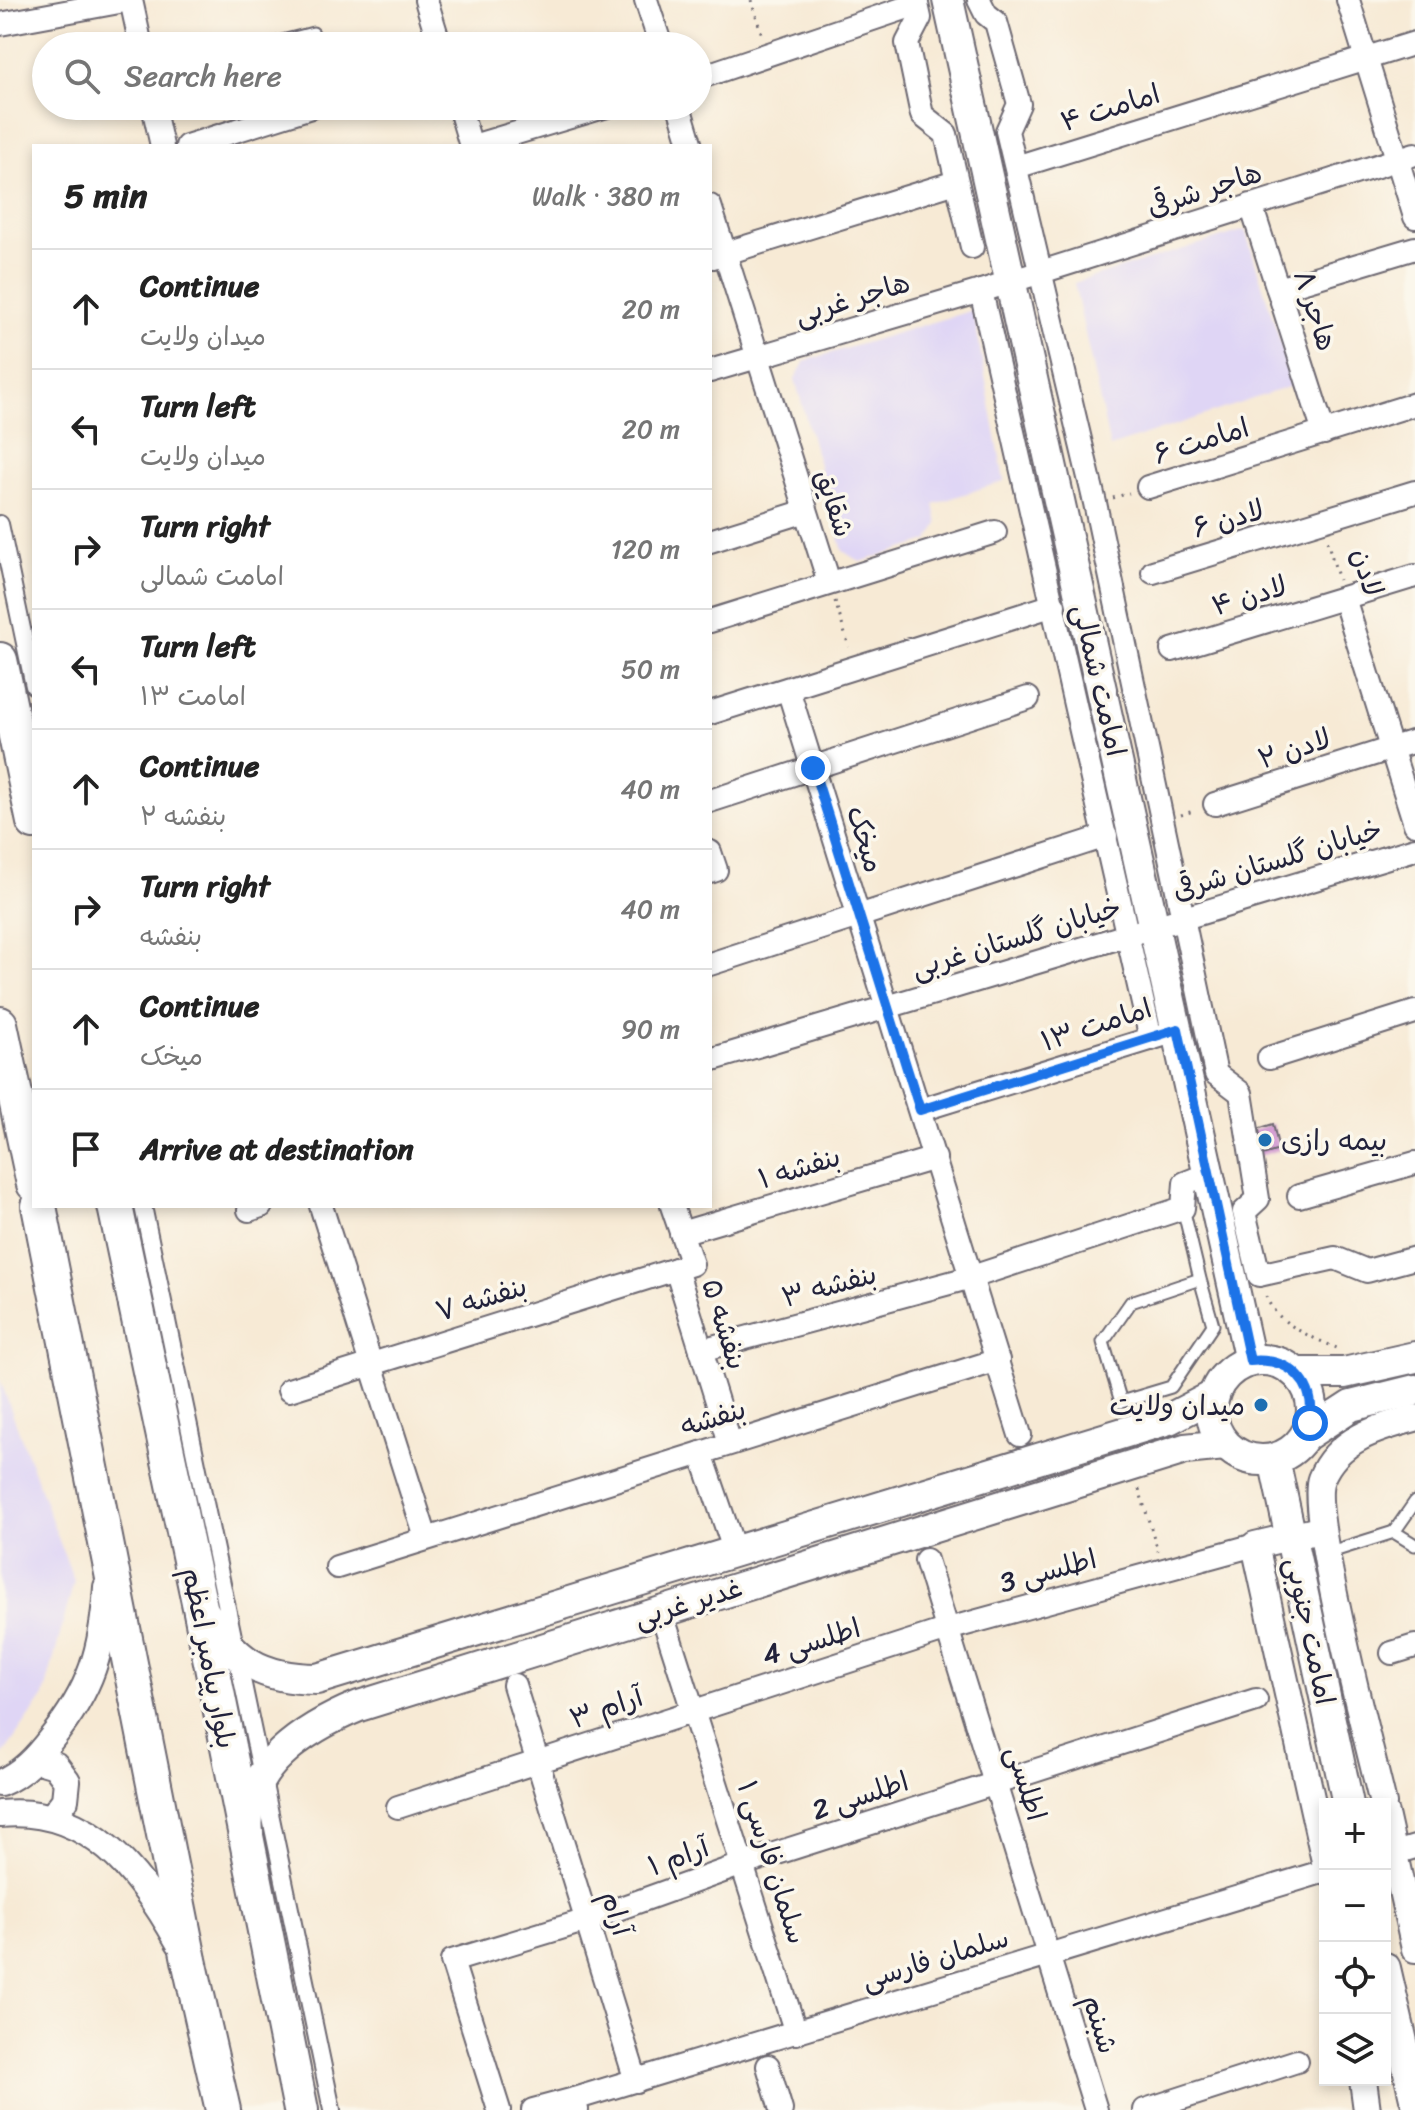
<!DOCTYPE html>
<html lang="en">
<head>
<meta charset="utf-8">
<style>
  body { margin:0; font-family:Sriracha,"Playpen Sans Arabic",sans-serif; background:#f2f2f2; color:#222 }
  .controls { position:absolute; right:24px; bottom:24px; display:grid; overflow:hidden; border-radius:0px; box-shadow:0 4px 12px #0003 }
  .controls button { width:72px; height:72px; display:grid; place-items:center; padding:0; border:0; border-bottom:2px solid #e0e0e0; background:#fff; color:#222; font:40px sans-serif }
  .stop { position:absolute; width:24px; height:24px; margin:-18px; border:6px solid #1a73e8; border-radius:50%; background:#fff }
  .stop.end { background:#1a73e8; border-color:#fff; box-shadow:0 2px 8px #0008 }
  .list { margin:0; padding:0; list-style:none }
  h2 { display:flex; justify-content:space-between; align-items:center; height:104px; margin:0; padding:0 32px; font-size:34px }
  h2 small { font-size:26px; font-weight:400; color:#767676 }
  .list li { display:grid; grid-template-columns:52px 1fr auto; gap:24px; align-items:center; box-sizing:border-box; height:120px; padding:0 32px; border-top:2px solid #e0e0e0 }
  .list b { display:block; font-size:30px; white-space:nowrap }
  .list p { margin:0; font-size:26px; white-space:nowrap; color:#767676 }
  .list em { font-size:26px; font-style:normal; color:#767676 }
  .icon { flex:none; width:44px; height:44px; fill:none; stroke:currentColor; stroke-width:2; stroke-linecap:round; stroke-linejoin:round }
  .map { position:relative; flex:none; width:1415px; height:2110px; overflow:hidden }
  .search { position:absolute; background:#fff; box-shadow:0 4px 12px #0003; left:32px; top:32px; width:680px; height:88px; display:flex; align-items:center; gap:20px; box-sizing:border-box; padding:0 28px; border-radius:44px; color:#767676; font-size:30px }
  .panel { position:absolute; background:#fff; box-shadow:0 4px 12px #0003; left:32px; top:144px; width:680px; height:1064px; border-radius:0px }
  .map>svg:first-child { display:block }
  .built { fill:#dfd5f5 }
  .building { fill:#d198d1 }
  .lines { fill:none; stroke-linecap:round; stroke-linejoin:round }
  .service-casing { stroke:#6d6871; stroke-width:15 }
  .pedestrian-casing { stroke:#6d6871; stroke-width:20 }
  .minor-casing { stroke:#6d6871; stroke-width:26 }
  .tertiary-casing { stroke:#6d6871; stroke-width:30 }
  .secondary-casing { stroke:#6d6871; stroke-width:34 }
  .primary-casing { stroke:#6d6871; stroke-width:38 }
  .path { stroke:#6d6871; stroke-width:3; stroke-dasharray:2 6; stroke-linecap:butt }
  .service { stroke:#fff; stroke-width:11 }
  .pedestrian { stroke:#fff; stroke-width:16 }
  .minor { stroke:#fff; stroke-width:22 }
  .tertiary { stroke:#fff; stroke-width:26 }
  .secondary { stroke:#fff; stroke-width:30 }
  .primary { stroke:#fff; stroke-width:34 }
  .route { stroke:#1a73e8; stroke-width:10 }
  .poi-dot { fill:#1f6fb2; stroke:#fbf7ec; stroke-width:3 }
  .labels { text-anchor:middle; stroke-width:7; stroke-linejoin:round; paint-order:stroke }
  .street-label { font-size:28px; fill:#22223b; stroke:#fbf7ec }
  .poi-label { font-size:28px; fill:#22223b; stroke:#fbf7ec; text-anchor:start }
</style>
</head>
<body>
<div class="map">
<svg width="1415" height="2110" viewBox="0 0 1415 2110">
  <rect width="100%" height="100%" fill="#fbf7ec"/>
  <filter id="ink" filterUnits="userSpaceOnUse"><feTurbulence type="fractalNoise" baseFrequency=".0125" numOctaves="2"/><feDisplacementMap in="SourceGraphic" scale="16" xChannelSelector="R" yChannelSelector="G"/><feConvolveMatrix kernelMatrix="1 2 1 2 8 2 1 2 1" color-interpolation-filters="sRGB"/></filter>
  <filter id="wash" filterUnits="userSpaceOnUse"><feTurbulence type="fractalNoise" baseFrequency=".006" numOctaves="4" result="noise"/><feDisplacementMap in="SourceGraphic" scale="32" xChannelSelector="R" yChannelSelector="G"/><feGaussianBlur stdDeviation="1.8" result="paint"/><feColorMatrix in="noise" values="0 0 0 0 0 0 0 0 0 0 0 0 0 0 0 0 0 1.4 0 .05"/><feComposite in="paint" operator="in"/></filter>
  <g filter="url(#wash)">
    <rect width="100%" height="100%" fill="#f7ead5"/>
    <g class="built">
      <path d="M1245,230L1294,385L1110,447L1074,283Z"/>
      <path d="M973,310L1004,481L934,504L938,524L928,541L860,562L843,551L795,379L805,361Z"/>
      <path d="M0,1380L74,1581L44,1696L0,1759Z"/>
    </g>
    <g id="blocks">
      <path class="building" d="M1273,1124L1279,1150L1256,1157L1251,1131Z"/>
    </g>
  </g>
  <g filter="url(#ink)">
    <use href="#blocks" fill-opacity="0" stroke="#6d6871" stroke-width="2"/>
    <g class="lines">
      <g class="service-casing">
        <g id="service">
          <path d="M263,46L313,33"/>
          <path d="M1183,1208L1200,1279L1131,1302L1103,1342L1121,1402L1171,1387L1213,1325L1200,1279"/>
          <path d="M1394,1532L1415,1502"/>
          <path d="M1327,1553L1394,1532L1415,1545"/>
        </g>
      </g>
      <g class="pedestrian-casing">
        <g id="pedestrian">
          <path d="M0,524L34,686"/>
          <path d="M143,1206L332,2110"/>
        </g>
      </g>
      <g class="minor-casing">
        <g id="minor">
          <path d="M131,0L141,46"/>
          <path d="M426,0L440,46"/>
          <path d="M646,0L661,46"/>
          <path d="M916,0L920,18L907,43L922,115L946,134L972,247"/>
          <path d="M979,0L986,14L996,22L1019,104L1007,131L1095,503L1216,1074L1241,1093L1258,1199L1244,1212L1259,1275L1335,1258L1367,1271L1415,1258"/>
          <path d="M1348,0L1415,217"/>
          <path d="M0,24L130,0"/>
          <path d="M698,78L917,4"/>
          <path d="M153,106L162,146"/>
          <path d="M459,106L471,146"/>
          <path d="M679,106L691,146"/>
          <path d="M187,146L314,106"/>
          <path d="M473,146L607,106"/>
          <path d="M1016,167L1415,43"/>
          <path d="M1251,205L1324,433"/>
          <path d="M710,206L829,582"/>
          <path d="M713,257L956,182"/>
          <path d="M1278,289L1415,248"/>
          <path d="M981,291L1151,1039"/>
          <path d="M710,371L981,291L1415,154"/>
          <path d="M1148,487L1415,404"/>
          <path d="M710,541L806,511"/>
          <path d="M1153,572L1415,492"/>
          <path d="M1344,598L1415,824"/>
          <path d="M710,621L995,532"/>
          <path d="M1172,650L1415,576"/>
          <path d="M788,689L1020,1435"/>
          <path d="M710,713L1054,605"/>
          <path d="M710,801L1028,698"/>
          <path d="M1215,804L1415,741"/>
          <path d="M710,852L716,870L710,872"/>
          <path d="M710,964L1106,836"/>
          <path d="M1269,1058L1415,1012"/>
          <path d="M710,1060L1415,849"/>
          <path d="M920,1110L1163,1035"/>
          <path d="M1299,1196L1415,1163"/>
          <path d="M321,1206L426,1538"/>
          <path d="M249,1210L261,1206"/>
          <path d="M681,1233L935,1158"/>
          <path d="M676,1269L730,1443"/>
          <path d="M701,1350L972,1277L1183,1208L1185,1183L1208,1174"/>
          <path d="M289,1390L692,1264L672,1206"/>
          <path d="M701,1453L735,1552"/>
          <path d="M926,1560L1096,2110"/>
          <path d="M337,1567L998,1360"/>
          <path d="M661,1611L796,2033"/>
          <path d="M1392,1653L1415,1646"/>
          <path d="M514,1685L636,2081"/>
          <path d="M398,1807L948,1629L1255,1545"/>
          <path d="M1385,1856L1415,1847"/>
          <path d="M768,2066L781,2110"/>
          <path d="M499,2110L452,1961L587,1920L743,1864L1256,1700"/>
          <path d="M533,2110L574,2099"/>
          <path d="M577,2110L574,2099L1325,1871"/>
          <path d="M1145,2110L1297,2061"/>
        </g>
      </g>
      <g class="tertiary-casing">
        <g id="tertiary">
          <path d="M1311,1532L1255,1545L1325,1861"/>
          <path d="M35,1759L55,1765L67,1781L65,1800L53,1816"/>
          <path d="M0,1783C22,1774 37,1757 51,1739C91,1690 103,1650 107,1587"/>
          <path d="M1383,1804C1371,1753 1308,1513 1321,1479C1337,1439 1378,1428 1415,1418"/>
          <path d="M0,1814C89,1805 140,1872 179,1942"/>
          <path d="M1385,1814L1415,1949"/>
          <path d="M1363,2080L1367,2110"/>
        </g>
      </g>
      <g class="secondary-casing">
        <g id="secondary">
          <path d="M948,0L1250,1361"/>
          <circle cx="1262" cy="1410" r="50"/>
          <path d="M1296,1373H1344L1415,1357"/>
          <path d="M1305,1436L1351,1406L1415,1390"/>
          <path d="M1274,1459L1348,1804"/>
          <path d="M204,1612C234,1661 259,1678 317,1679L1169,1419L1213,1396"/>
          <path d="M248,1833C241,1767 308,1727 359,1706L1185,1449L1225,1445"/>
          <path d="M1385,1968L1415,2098"/>
        </g>
      </g>
      <g class="primary-casing">
        <g id="primary">
          <path d="M0,660L34,822"/>
          <path d="M0,1024L34,1184"/>
          <path d="M39,1206L189,1960L223,2110"/>
          <path d="M115,1206L200,1607L301,2110"/>
        </g>
      </g>
      <g class="path">
        <path d="M751,0L762,35"/>
        <path d="M1113,498L1129,493"/>
        <path d="M1327,541L1339,580"/>
        <path d="M835,601L849,647"/>
        <path d="M1181,815L1196,810"/>
        <path d="M1266,1296C1276,1324 1311,1337 1337,1348"/>
        <path d="M1139,1489L1158,1551"/>
      </g>
      <use href="#service" class="service"/>
      <use href="#pedestrian" class="pedestrian"/>
      <use href="#minor" class="minor"/>
      <use href="#tertiary" class="tertiary"/>
      <use href="#secondary" class="secondary"/>
      <use href="#primary" class="primary"/>
    </g>
  </g>
  <g class="lines" filter="url(#ink)">
    <path class="route" d="M813,768L920,1110L1178,1029L1250,1361C1290,1357 1317,1383 1310,1423"/>
  </g>
  <g class="poi-dot">
    <circle cx="1265" cy="1140" r="8"/>
    <circle cx="1261" cy="1405" r="8"/>
  </g>
  <g class="labels">
    <g class="street-label">
      <text transform="translate(1110 107) rotate(-17)" y="10">امامت ۴</text>
      <text transform="translate(1204 189) rotate(-18)" y="10">هاجر شرقی</text>
      <text transform="translate(852 298) rotate(-17)" y="10">هاجر غربی</text>
      <text transform="translate(1316 310) rotate(72)" y="10">هاجر ۸</text>
      <text transform="translate(1201 440) rotate(-17)" y="10">امامت ۶</text>
      <text transform="translate(835 503) rotate(72)" y="10">شقایق</text>
      <text transform="translate(1228 518) rotate(-16)" y="10">لادن ۶</text>
      <text transform="translate(1368 572) rotate(73)" y="10">لادن</text>
      <text transform="translate(1249 595) rotate(-17)" y="10">لادن ۴</text>
      <text transform="translate(1100 680) rotate(77)" y="10">امامت شمالی</text>
      <text transform="translate(1294 748) rotate(-18)" y="10">لادن ۲</text>
      <text transform="translate(866 839) rotate(73)" y="10">میخک</text>
      <text transform="translate(1277 859) rotate(-17)" y="10">خیابان گلستان شرقی</text>
      <text transform="translate(1016 937) rotate(-17)" y="10">خیابان گلستان غربی</text>
      <text transform="translate(1096 1024) rotate(-18)" y="10">امامت ۱۳</text>
      <text transform="translate(799 1167) rotate(-17)" y="10">بنفشه ۱</text>
      <text transform="translate(829 1285) rotate(-15)" y="10">بنفشه ۳</text>
      <text transform="translate(481 1298) rotate(-17)" y="10">بنفشه ۷</text>
      <text transform="translate(725 1324) rotate(73)" y="10">بنفشه ۵</text>
      <text transform="translate(713 1417) rotate(-17)" y="10">بنفشه</text>
      <text transform="translate(1048 1570) rotate(-15)" y="10">اطلسی 3</text>
      <text transform="translate(688 1602) rotate(-17)" y="10">غدیر غربی</text>
      <text transform="translate(1311 1631) rotate(78)" y="10">امامت جنوبی</text>
      <text transform="translate(811 1641) rotate(-17)" y="10">اطلسی 4</text>
      <text transform="translate(210 1658) rotate(79)" y="10">بلوار پیامبر اعظم</text>
      <text transform="translate(606 1707) rotate(-19)" y="10">آرام ۳</text>
      <text transform="translate(1027 1783) rotate(73)" y="10">اطلسی</text>
      <text transform="translate(860 1795) rotate(-18)" y="10">اطلسی 2</text>
      <text transform="translate(678 1856) rotate(-20)" y="10">آرام ۱</text>
      <text transform="translate(773 1862) rotate(72)" y="10">سلمان فارسی ۱</text>
      <text transform="translate(617 1913) rotate(73)" y="10">آرام</text>
      <text transform="translate(935 1958) rotate(-17)" y="10">سلمان فارسی</text>
      <text transform="translate(1101 2024) rotate(73)" y="10">شبنم</text>
    </g>
    <g class="poi-label">
      <text x="1281" y="1150">بیمه رازی</text>
      <text x="1245" y="1415" text-anchor="end">میدان ولایت</text>
    </g>
  </g>
</svg>
<div class="controls">
<button>+</button>
<button>−</button>
<button><svg class="icon" aria-label="locate" viewBox="0 0 24 24"><circle cx="12" cy="12" r="6"/><path d="M12 2v4M12 18v4M2 12h4M18 12h4"/></svg></button>
<button><svg class="icon" aria-label="layers" viewBox="0 0 24 24"><path d="M12 4l9 5-9 5-9-5zM3 14l9 5 9-5"/></svg></button>
</div>
<div class="stop" style="left:1310px;top:1423px"></div>
<div class="stop end" style="left:813px;top:768px"></div>
<div class="search"><svg class="icon" aria-label="search" viewBox="0 0 24 24"><circle cx="10" cy="10" r="6"/><path d="M15 15l6 6"/></svg>Search here</div>
<section class="panel">
<h2>5 min<small>Walk · 380 m</small></h2>
<ul class="list">
<li><svg class="icon" aria-label="ahead" viewBox="0 0 24 24"><path d="M12 20V5M6 11l6-6 6 6"/></svg><div><b>Continue</b><p>میدان ولایت</p></div><em>20 m</em></li>
<li><svg class="icon" aria-label="left" viewBox="0 0 24 24"><path d="M17 20v-9H6M10 6l-5 5 5 5"/></svg><div><b>Turn left</b><p>میدان ولایت</p></div><em>20 m</em></li>
<li><svg class="icon" aria-label="right" viewBox="0 0 24 24"><path d="M7 20v-9h11M14 6l5 5-5 5"/></svg><div><b>Turn right</b><p>امامت شمالی</p></div><em>120 m</em></li>
<li><svg class="icon" aria-label="left" viewBox="0 0 24 24"><path d="M17 20v-9H6M10 6l-5 5 5 5"/></svg><div><b>Turn left</b><p>امامت ۱۳</p></div><em>50 m</em></li>
<li><svg class="icon" aria-label="ahead" viewBox="0 0 24 24"><path d="M12 20V5M6 11l6-6 6 6"/></svg><div><b>Continue</b><p>بنفشه ۲</p></div><em>40 m</em></li>
<li><svg class="icon" aria-label="right" viewBox="0 0 24 24"><path d="M7 20v-9h11M14 6l5 5-5 5"/></svg><div><b>Turn right</b><p>بنفشه</p></div><em>40 m</em></li>
<li><svg class="icon" aria-label="ahead" viewBox="0 0 24 24"><path d="M12 20V5M6 11l6-6 6 6"/></svg><div><b>Continue</b><p>میخک</p></div><em>90 m</em></li>
<li><svg class="icon" aria-label="arrive" viewBox="0 0 24 24"><path d="M6 21V4h12l-3 4 3 4H6"/></svg><div><b>Arrive at destination</b></div></li>
</ul>
</section>
</div>
</body>
</html>
